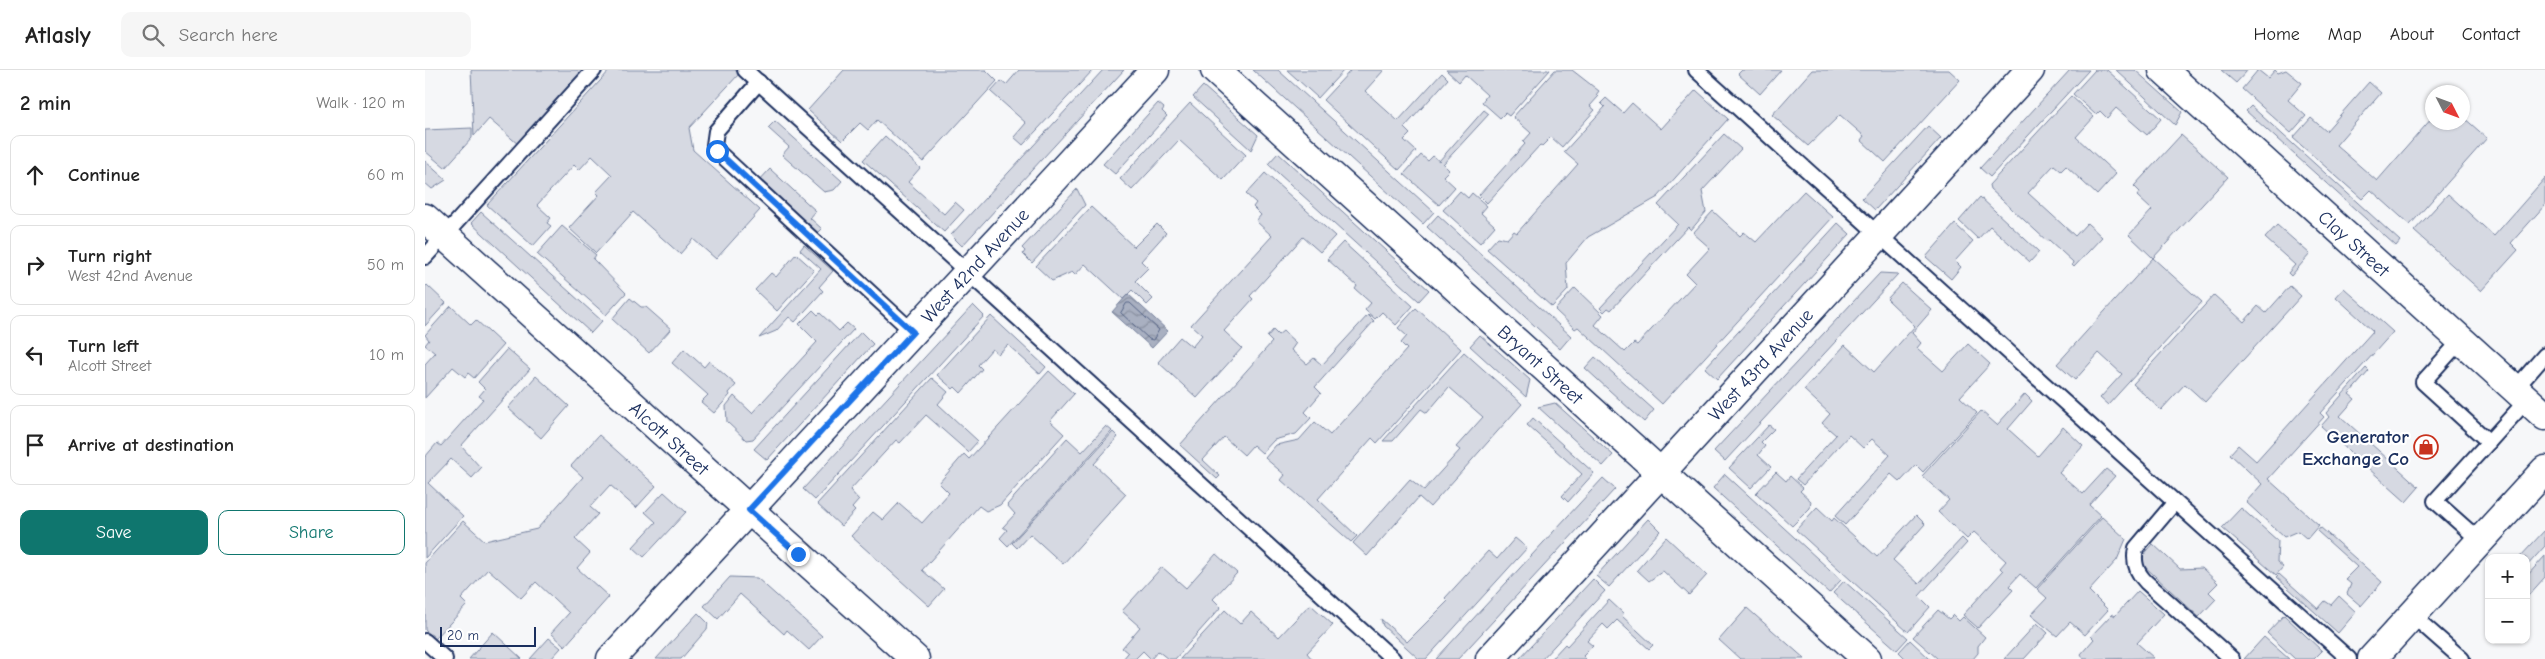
<!DOCTYPE html>
<html lang="en">
<head>
<meta charset="utf-8">
<style>
  body { margin:0; font-family:"Comic Neue",sans-serif; background:#f6f6f6; color:#222 }
  .controls { position:absolute; right:15px; bottom:15px; display:grid; overflow:hidden; border-radius:10px; box-shadow:0 1px 4px #0004 }
  .controls button { width:45px; height:45px; display:grid; place-items:center; padding:0; border:0; border-bottom:1px solid #e0e0e0; background:#fff; color:#222; font:25px sans-serif }
  .compass { position:absolute; left:2000px; top:15px; width:45px; height:45px; border-radius:50%; background:#fff; box-shadow:0 1px 4px #0004; rotate:132deg }
  .scale { position:absolute; left:15px; bottom:12px; width:96px; box-sizing:border-box; padding-left:5px; border:2px solid #1b2f5e; border-top:0; font-size:14px; line-height:18px; white-space:nowrap; color:#1b2f5e; -webkit-text-stroke:4px #fff; paint-order:stroke }
  .stop { position:absolute; width:15px; height:15px; margin:-11px; border:4px solid #1a73e8; border-radius:50%; background:#fff }
  .stop.end { background:#1a73e8; border-color:#fff; box-shadow:0 1px 5px #0008 }
  .list { margin:0; padding:0; list-style:none }
  h2 { display:flex; justify-content:space-between; align-items:center; height:65px; margin:0; padding:0 20px; font-size:21px }
  h2 small { font-size:16px; font-weight:400; color:#767676 }
  .list li { display:grid; grid-template-columns:32px 1fr auto; gap:15px; align-items:center; box-sizing:border-box; height:80px; margin:0 10px 10px; padding:0 10px; border:1px solid #e0e0e0; border-radius:10px }
  .list b { display:block; font-size:19px; white-space:nowrap }
  .list p { margin:0; font-size:16px; white-space:nowrap; color:#767676 }
  .list em { font-size:16px; font-style:normal; color:#767676 }
  .actions { display:flex; gap:10px; padding:15px 20px }
  .actions a { flex:1; padding:11px 0; border:1px solid #0f766e; border-radius:10px; text-align:center; font-size:18px; color:#0f766e }
  .actions .main { background:#0f766e; color:#fff }
  .icon { flex:none; width:28px; height:28px; fill:none; stroke:currentColor; stroke-width:2; stroke-linecap:round; stroke-linejoin:round }
  .map { position:relative; flex:none; width:2120px; height:589px; overflow:hidden }
  header { display:flex; align-items:center; gap:30px; box-sizing:border-box; height:70px; padding:0 25px; background:#fff; border-bottom:1px solid #e0e0e0 }
  header strong { font-size:24px }
  nav { display:flex; gap:28px; margin-inline-start:auto; font-size:18px }
  .search { width:350px; height:45px; background:#f6f6f6; display:flex; align-items:center; gap:12px; box-sizing:border-box; padding:0 18px; border-radius:10px; color:#767676; font-size:19px }
  main { display:flex }
  aside { flex:1; background:#fff }
  .map>svg:first-child { display:block }
  .green { fill:#d6d9e2; stroke:#7884a0 }
  .water { fill:url(#water-waves); stroke:#707c99 }
  .lines { fill:none; stroke-linecap:round; stroke-linejoin:round }
  .shore { stroke:#546386; stroke-width:1 }
  .lane-casing { stroke:#1b2f5e; stroke-width:18 }
  .street-casing { stroke:#1b2f5e; stroke-width:31 }
  .secondary-casing { stroke:#1b2f5e; stroke-width:31 }
  .lane { stroke:#fff; stroke-width:14 }
  .street { stroke:#fff; stroke-width:28 }
  .secondary { stroke:#fff; stroke-width:28 }
  .route { stroke:#1a73e8; stroke-width:6 }
  .labels { text-anchor:middle; stroke-width:4.5; stroke-linejoin:round; paint-order:stroke }
  .street-label { font-size:19px; fill:#1b2f5e; stroke:#fff }
  .poi-label { font-size:19px; font-weight:bold; fill:#1b2f5e; stroke:#fff; text-anchor:end }
</style>
</head>
<body>
<header>
<strong>Atlasly</strong>
<div class="search"><svg class="icon" aria-label="search" viewBox="0 0 24 24"><circle cx="10" cy="10" r="6"/><path d="M15 15l6 6"/></svg>Search here</div>
<nav><a>Home</a><a>Map</a><a>About</a><a>Contact</a></nav>
</header>
<main>
<aside>
<h2>2 min<small>Walk · 120 m</small></h2>
<ul class="list">
<li><svg class="icon" aria-label="ahead" viewBox="0 0 24 24"><path d="M12 20V5M6 11l6-6 6 6"/></svg><div><b>Continue</b></div><em>60 m</em></li>
<li><svg class="icon" aria-label="right" viewBox="0 0 24 24"><path d="M7 20v-9h11M14 6l5 5-5 5"/></svg><div><b>Turn right</b><p>West 42nd Avenue</p></div><em>50 m</em></li>
<li><svg class="icon" aria-label="left" viewBox="0 0 24 24"><path d="M17 20v-9H6M10 6l-5 5 5 5"/></svg><div><b>Turn left</b><p>Alcott Street</p></div><em>10 m</em></li>
<li><svg class="icon" aria-label="arrive" viewBox="0 0 24 24"><path d="M6 21V4h12l-3 4 3 4H6"/></svg><div><b>Arrive at destination</b></div></li>
</ul>
<div class="actions"><a class="main">Save</a><a>Share</a></div>
</aside>
<div class="map">
<svg width="2120" height="589" viewBox="0 0 2120 589">
  <defs>
    <pattern id="water-waves" width="16" height="10" patternUnits="userSpaceOnUse" patternTransform="scale(1.25)"><rect width="16" height="10" fill="#a9b0c1"/><path d="M0 5q4-4 8 0t8 0" fill="none" stroke="#8990a0"/></pattern>
  </defs>
  <rect width="100%" height="100%" fill="#f6f7f9"/>
  <filter id="ink" filterUnits="userSpaceOnUse"><feTurbulence type="fractalNoise" baseFrequency=".02" numOctaves="2"/><feDisplacementMap in="SourceGraphic" scale="10" xChannelSelector="R" yChannelSelector="G"/><feConvolveMatrix kernelMatrix="1 2 1 2 8 2 1 2 1" color-interpolation-filters="sRGB"/></filter>
  <g filter="url(#ink)">
    <g class="green">
      <path d="M46,0H162L94,75L64,49L49,66Z"/>
      <path d="M185,0H310L314,4L264,58L268,80L335,140L291,189L268,169L255,184L208,142L171,183L144,158L174,125L171,122L187,105L167,86L154,100L149,95L112,135L126,148L122,153L126,156L108,176L62,135Z"/>
      <path d="M419,0H561L572,11L498,92L452,50L443,60L435,53L417,71L383,40Z"/>
      <path d="M594,0H668L598,75L589,67L601,53L566,22L576,11L581,15Z"/>
      <path d="M678,0H699L537,176L526,165Z"/>
      <path d="M828,0H853L1009,142L998,154Z"/>
      <path d="M862,0H919L893,28Z"/>
      <path d="M926,0H959L940,21L973,51L1017,3L1023,9L979,58L985,64L979,70L991,81L974,100L898,30Z"/>
      <path d="M1021,0H1125L1084,46L1080,43L1075,48L1057,32L1062,25L1040,5L1034,12Z"/>
      <path d="M1130,0H1147L1174,21L1171,25L1173,27L1165,36L1170,40L1137,77L1126,67L1117,76L1115,75L1062,133L1054,125L1100,74L1098,72L1106,63L1088,47Z"/>
      <path d="M1317,0H1356L1335,24L1313,4Z"/>
      <path d="M1387,0H1524L1535,10L1460,92L1436,70L1439,66L1415,45L1383,76L1347,45Z"/>
      <path d="M1645,0H1664L1565,107L1555,98Z"/>
      <path d="M1670,0H1682L1736,49L1722,65L1691,38L1682,48L1675,41L1671,45L1648,24Z"/>
      <path d="M1691,0H1710L1757,42L1750,55Z"/>
      <path d="M1796,0H1823L1811,13Z"/>
      <path d="M1833,0L1843,8L1850,0L1853,3L1861,0L1877,13L1863,30L1881,46L1866,63L1817,19Z"/>
      <path d="M1944,12L1956,23L1911,75L1952,111L2007,48L2008,52H2038V47L2062,68L1985,155L1946,120L1937,129L1868,68L1886,48L1901,61Z"/>
      <path d="M778,16L833,65L826,80L768,27Z"/>
      <path d="M1271,20L1303,49L1233,127L1163,167L1141,193L1143,220L1127,237L1062,179L1073,167L1082,169L1089,161L1092,163L1153,94L1139,82L1180,37L1176,33L1181,28L1198,43L1207,33L1236,59Z"/>
      <path d="M1646,26L1669,47L1651,67L1691,104L1672,125L1641,96L1636,101L1629,95L1603,123L1650,166L1662,153L1677,167L1649,197L1647,195L1648,192L1624,170L1622,171L1565,119L1564,115Z"/>
      <path d="M733,33L739,38L737,41L742,46L690,104L678,94Z"/>
      <path d="M765,33L821,85L798,110L754,70L707,120L695,109Z"/>
      <path d="M1826,36L1975,171L1971,176L1821,41Z"/>
      <path d="M1059,40L1064,44L1018,94L1024,100L1018,106L1030,117L1014,135L979,104L996,85L1003,91L1008,86L1014,91Z"/>
      <path d="M350,51L417,111L409,120L399,122L357,85L364,77L343,58Z"/>
      <path d="M1503,56L1516,68L1450,140L1437,128Z"/>
      <path d="M47,58V68L20,98L0,81V60Z"/>
      <path d="M1299,64L1316,79L1277,121L1281,142L1266,160L1263,157L1186,240L1183,238L1179,242L1175,238L1253,154L1233,135Z"/>
      <path d="M1756,65L1803,107L1728,188L1704,165L1727,140L1712,126L1715,122L1709,116Z"/>
      <path d="M460,66L495,98L483,112L519,144L530,132L539,140L519,162L438,90Z"/>
      <path d="M853,83L1004,220L994,231L843,94Z"/>
      <path d="M0,91L21,110L7,119L0,113Z"/>
      <path d="M345,99L391,141L385,148L397,159L391,165L332,113Z"/>
      <path d="M840,103L910,166L895,182L878,167L825,226L828,229L799,261L817,278L772,328L733,292L755,267L767,277L777,265L766,255L847,166L831,151L836,145L828,137L831,133L821,124Z"/>
      <path d="M2120,108V135L2086,173L2093,180L2056,221L1989,161L2023,124L2069,166Z"/>
      <path d="M652,119L660,135L607,193L598,184L600,181L597,178Z"/>
      <path d="M1035,121L1043,128L1047,123L1062,136L1056,143L1070,156L1055,173L1018,140Z"/>
      <path d="M1379,121L1408,147L1237,334L1153,257L1150,259L1130,240L1150,218L1178,245L1170,255L1200,282L1209,273L1212,275L1270,213L1261,204L1285,178L1268,163L1288,141L1315,166L1319,162L1331,172Z"/>
      <path d="M1555,127L1614,182L1605,192L1565,156L1553,169L1534,151Z"/>
      <path d="M666,137L709,177L732,154L741,163L716,191L723,198L710,211L728,229L722,235L707,220L698,229L660,194L650,205L647,202L627,211L611,196Z"/>
      <path d="M56,142L177,251L166,263L46,153Z"/>
      <path d="M1013,145L1146,266L1135,279L1002,157Z"/>
      <path d="M1413,153L1425,164L1292,309L1280,298Z"/>
      <path d="M1530,154L1548,171L1530,191L1536,197L1526,209L1501,187Z"/>
      <path d="M1852,155L1885,184L1866,206L1863,203L1870,195L1840,168Z"/>
      <path d="M137,156L171,185L168,189L201,223L181,245L112,184Z"/>
      <path d="M918,172L988,236L971,255L957,242L950,249L940,240L946,233L930,219L932,216L902,189Z"/>
      <path d="M379,175L408,201L394,217L398,221L370,252L364,247L351,261L334,268L396,199L375,180Z"/>
      <path d="M371,184L389,200L352,241L330,220L346,203L351,207Z"/>
      <path d="M1728,188L1777,232L1683,335L1675,328L1697,304L1674,283L1650,310L1632,294Z"/>
      <path d="M1455,203L1473,204L1300,391L1289,381Z"/>
      <path d="M1477,213L1507,240L1487,263L1496,273L1492,278L1518,301L1543,274L1565,294L1535,327L1552,343L1498,402L1491,395L1475,412L1466,404L1420,455L1410,446L1465,385L1447,369L1438,378L1424,365L1378,415L1371,409L1411,365L1397,353L1405,344L1379,320L1420,275L1449,302L1490,256L1462,229Z"/>
      <path d="M2,215L21,233L0,256V217Z"/>
      <path d="M1865,216L1876,226L1780,332L1760,314L1736,340L1708,314L1789,225L1819,252L1833,236L1841,243Z"/>
      <path d="M1919,218L1968,262L1895,343L1899,347L1843,409L1894,455L1882,469L1873,461L1859,467L1821,432L1837,414L1805,384L1813,375L1831,391L1948,261L1911,227Z"/>
      <path d="M205,228L216,237H221L246,259L224,283L187,249Z"/>
      <path d="M548,235L559,246L390,430L378,419Z"/>
      <path d="M26,236L46,255L51,250L78,275L49,308L43,303L40,307L28,297L0,328V294L10,283L0,275L4,270L0,265Z"/>
      <path d="M991,238L1036,279L952,373L947,368L893,429L932,466L926,472L856,410L860,405L840,388L851,375L874,370L890,352L905,365L982,279L976,273L982,266L973,258Z"/>
      <path d="M388,240L393,245L395,243L414,261L422,253L429,259L328,369L321,370L302,352L301,336L309,326L327,343L392,272L374,254Z"/>
      <path d="M943,245L949,251L890,317L896,323L880,342L886,348L871,364L849,370L837,383L828,375L819,385L799,367L778,390L795,406L792,409L755,375L847,272L842,267L848,260L853,265L858,261L871,273L866,280L882,294L889,288L897,295Z"/>
      <path d="M566,246L621,297L615,304L583,275L573,284L567,279L553,295L557,299L536,323L530,317L528,319L512,305Z"/>
      <path d="M436,262L448,274L342,390L329,379Z"/>
      <path d="M1055,265L1105,310L1101,327L1045,276Z"/>
      <path d="M82,279L105,299L36,376L56,398L47,408L26,389L3,413L38,446L0,488V387L12,373L16,376L58,329L54,326L60,319L53,312Z"/>
      <path d="M259,279L279,297L284,291L311,315L304,323L305,325L289,343L276,332L283,325L247,293Z"/>
      <path d="M1039,282L1097,334L1005,437L994,427L942,486L928,473L985,409L999,420L1035,380L1031,377L1058,347L1024,317L1002,343L996,339L968,371H958Z"/>
      <path d="M1170,287L1229,340L1219,352L1160,298Z"/>
      <path d="M1941,298L1944,301L1924,324L1930,329L1915,346L1994,417L1981,432L1896,356L1904,347L1901,343Z"/>
      <path d="M624,301L649,324L625,351L639,364L575,435L561,441L554,436L497,500L519,519L504,536L426,466L448,442L458,450L474,433L497,453L524,423L514,413L539,384L544,389Z"/>
      <path d="M111,306L144,336L116,368L83,338Z"/>
      <path d="M507,308L523,322L513,334L553,371L543,382L501,345L475,373L471,370L425,420L434,430L427,438L430,441L416,456L392,434Z"/>
      <path d="M1600,324L1607,331L1583,359L1613,386L1638,357L1658,376L1634,403L1658,424L1681,399L1690,406L1664,435L1676,446L1611,518L1595,504L1584,516L1588,520L1553,558L1538,545L1578,501L1575,498L1581,491L1549,462L1542,469L1513,442L1524,430L1497,406L1556,341L1572,355Z"/>
      <path d="M1130,333L1188,385L1178,396L1113,337Z"/>
      <path d="M1108,348L1169,403L1143,432L1137,426L1157,404L1102,355Z"/>
      <path d="M1344,355L1349,359L1336,372L1340,376L1333,385L1346,397L1326,418L1304,398Z"/>
      <path d="M681,356L687,361L583,476L575,468L582,460L578,457L590,444L582,435L642,368L657,382Z"/>
      <path d="M688,362L693,367L669,394L701,424L638,494L605,464L592,478L587,473Z"/>
      <path d="M174,365L231,416L211,438L185,415L165,437L173,444L150,469L165,483L152,498L184,527L140,576L126,563L144,543L111,512L96,528L63,499L36,529L42,535L10,569L0,560V493L38,451L60,471L112,459L158,407L146,396Z"/>
      <path d="M1351,402L1361,411L1365,406L1378,418L1375,421L1386,431L1385,438L1367,456L1331,423Z"/>
      <path d="M1300,404L1416,510L1404,523L1288,418Z"/>
      <path d="M1178,408L1190,419L1033,589H1011Z"/>
      <path d="M239,422L261,442L219,487L208,477L231,452L220,442Z"/>
      <path d="M1392,437L1407,451L1409,448L1452,487L1491,445L1500,454L1468,490L1494,514L1537,468L1542,473L1494,526L1505,537L1483,562L1371,460Z"/>
      <path d="M1816,438L1853,471L1852,492L1858,497L1851,505L1797,458Z"/>
      <path d="M1677,447L1701,469L1692,490L1664,521L1683,540L1660,565L1645,552L1632,566L1606,545L1622,528L1612,519Z"/>
      <path d="M1223,449L1235,461L1184,517L1171,506Z"/>
      <path d="M1895,457L1957,512L1936,536L1922,524L1926,514L1920,509L1932,497L1892,461Z"/>
      <path d="M2120,460V476L2101,497V488H2094Z"/>
      <path d="M1241,467L1282,505L1264,525L1238,501L1224,511L1212,500Z"/>
      <path d="M1090,468L1102,478L1001,589H994L958,556L956,549L982,572L1023,531L1020,528L1063,481L1072,489Z"/>
      <path d="M1728,474L1755,499L1777,498L1793,513L1784,522L1791,529L1774,547L1716,493V488Z"/>
      <path d="M791,484L812,503L788,529L796,537L750,589H743L733,581L726,589L718,581L710,589H698L703,583L697,578L715,557L697,541L737,497L761,518Z"/>
      <path d="M2120,486V507L2102,527L2101,507Z"/>
      <path d="M1854,504L1893,539L1900,531L1906,535L1914,526L1931,542L1913,563L1851,507Z"/>
      <path d="M305,507L332,508L397,566L384,580L362,560L359,564L315,524L293,549L279,536Z"/>
      <path d="M1168,509L1180,521L1117,589H1094Z"/>
      <path d="M1419,511L1483,568L1472,580L1408,523Z"/>
      <path d="M1713,521L1739,544L1712,573L1729,588L1659,589L1656,584L1669,569L1666,566L1687,544L1690,546Z"/>
      <path d="M1184,530L1199,544L1197,546L1228,575L1224,579L1192,550L1183,559L1178,554L1162,571L1168,576L1158,586L1161,589H1126L1140,574L1142,576Z"/>
      <path d="M885,534L908,555L882,583L887,589H755L800,540L815,554L826,542L854,567Z"/>
      <path d="M1322,538L1380,589H1315L1294,570Z"/>
      <path d="M1513,540L1524,549L1528,545L1534,551L1538,547L1560,567L1553,576V583L1548,589H1513L1488,567Z"/>
      <path d="M273,543L283,553L282,559L256,589H231Z"/>
      <path d="M1859,545L1897,581L1889,589H1870L1842,563Z"/>
      <path d="M1612,553L1623,563L1599,589H1579Z"/>
      <path d="M68,562L97,589H44Z"/>
      <path d="M1839,567L1864,589H1819Z"/>
      <path d="M124,568L136,578L126,589H105Z"/>
      <path d="M1485,570L1505,589H1481L1474,582Z"/>
    </g>
    <path class="water" d="M703,224L743,261L727,278L687,242Z"/>
    <g class="lines">
      <path class="shore" d="M702,233H705L734,260L728,270L724,269L696,243Z"/>
      <g class="lane-casing">
        <g id="lane">
          <path d="M320,0L968,589"/>
          <path d="M1271,0L1924,589"/>
          <path d="M334,12L291,61L289,75L292,81L488,262"/>
          <path d="M0,187L169,0"/>
          <path d="M2036,270L1998,312L2064,372"/>
          <path d="M2090,319L2120,285"/>
          <path d="M1750,432L1711,478C1708,492 1711,502 1721,512L1807,589"/>
          <path d="M2055,471L2010,431L2102,330"/>
          <path d="M1987,545L2037,589"/>
          <path d="M0,571L20,589"/>
        </g>
      </g>
      <g class="street-casing">
        <g id="street">
          <path id="s1" d="M790,0L1442,589"/>
          <path id="s2" d="M1738,0L2120,346"/>
          <path id="s3" d="M0,148L490,589"/>
          <path id="s4" d="M186,589L730,0"/>
          <path id="s5" d="M1065,589L1605,0"/>
        </g>
      </g>
      <g class="secondary-casing">
        <path id="secondary" d="M1947,589L2120,400"/>
      </g>
      <use href="#lane" class="lane"/>
      <use href="#street" class="street"/>
      <use href="#secondary" class="secondary"/>
    </g>
  </g>
  <g class="lines" filter="url(#ink)">
    <path class="route" d="M292,81L488,262L324,440L373,484"/>
  </g>
  <defs>
    <g id="shop-ring" transform="scale(1.25)"><circle r="9.5" fill="#fff" stroke="#c8321e" stroke-width="1.5"/><path d="M-5-2.5h2.3a2.7 3.5 0 0 1 5.4 0H5L5.5 6h-11ZM-1.5-2.5h3a1.5 2.3 0 0 0-3 0Z" fill="#c8321e"/></g>
  </defs>
  <g fill-rule="evenodd">
    <use href="#shop-ring" x="2001" y="377"/>
  </g>
  <g class="labels">
    <g class="street-label">
      <text dy="7" stroke="none"><textPath href="#s2" startOffset="258">Clay Street</textPath></text>
      <text dy="7" stroke="none"><textPath href="#s4" startOffset="536">West 42nd Avenue</textPath></text>
      <text dy="7" stroke="none"><textPath href="#s1" startOffset="439">Bryant Street</textPath></text>
      <text dy="7" stroke="none"><textPath href="#s5" startOffset="400">West 43rd Avenue</textPath></text>
      <text dy="7" stroke="none"><textPath href="#s3" startOffset="329">Alcott Street</textPath></text>
    </g>
    <g class="poi-label">
      <text x="1984" y="373">Generator<tspan x="1984" dy="22">Exchange Co</tspan></text>
    </g>
  </g>
</svg>
<div class="controls">
<button>+</button>
<button>−</button>
</div>
<svg class="compass" viewBox="-18 -18 36 36"><path d="M0-13l5 13h-10z" fill="#e53935"/><path d="M0 13l5-13h-10z" fill="#767676"/></svg>
<div class="scale">20 m</div>
<div class="stop" style="left:292px;top:81px"></div>
<div class="stop end" style="left:373px;top:484px"></div>
</div>
</main>
</body>
</html>
